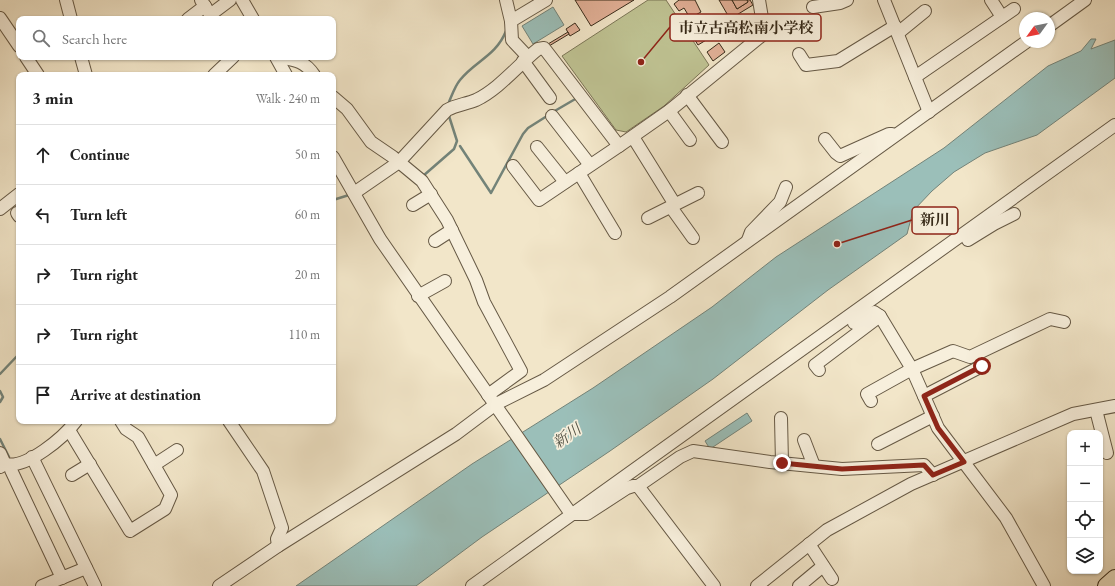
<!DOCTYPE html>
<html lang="en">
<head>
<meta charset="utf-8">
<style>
  body { margin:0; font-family:"EB Garamond","Noto Serif JP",serif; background:#f6f6f6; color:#222 }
  .controls { position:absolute; right:12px; bottom:12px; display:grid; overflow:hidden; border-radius:8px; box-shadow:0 1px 3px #0004 }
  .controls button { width:36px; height:36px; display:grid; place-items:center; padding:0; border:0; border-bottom:1px solid #e0e0e0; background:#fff; color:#222; font:20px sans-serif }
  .compass { position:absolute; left:1019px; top:12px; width:36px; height:36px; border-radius:50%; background:#fff; box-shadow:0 1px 3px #0004; rotate:237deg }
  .stop { position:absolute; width:12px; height:12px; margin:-9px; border:3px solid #8f2418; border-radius:50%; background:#fff }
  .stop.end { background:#8f2418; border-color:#fff; box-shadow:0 1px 4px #0008 }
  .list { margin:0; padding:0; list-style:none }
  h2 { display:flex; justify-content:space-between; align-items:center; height:52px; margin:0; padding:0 16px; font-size:17px }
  h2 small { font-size:13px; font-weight:400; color:#767676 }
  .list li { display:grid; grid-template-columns:26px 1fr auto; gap:12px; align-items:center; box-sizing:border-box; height:60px; padding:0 16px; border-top:1px solid #e0e0e0 }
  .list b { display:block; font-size:15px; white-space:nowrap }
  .list em { font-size:13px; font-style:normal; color:#767676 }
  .icon { flex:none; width:22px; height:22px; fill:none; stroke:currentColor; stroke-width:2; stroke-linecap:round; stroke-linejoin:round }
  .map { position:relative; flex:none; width:1115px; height:586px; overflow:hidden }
  .search { position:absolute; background:#fff; box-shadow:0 1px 3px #0004; left:16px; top:16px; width:320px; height:44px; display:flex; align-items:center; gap:10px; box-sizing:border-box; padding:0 14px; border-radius:8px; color:#767676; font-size:15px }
  .panel { position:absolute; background:#fff; box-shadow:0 1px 3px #0004; left:16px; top:72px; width:320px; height:352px; border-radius:8px }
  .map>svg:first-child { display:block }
  .green { fill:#bfc393; stroke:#7b7656 }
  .water { fill:#9bbfb9; stroke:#738379 }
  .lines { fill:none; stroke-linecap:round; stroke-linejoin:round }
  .stream { stroke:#738379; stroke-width:2.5 }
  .building { fill:#e2b097; stroke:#372a19 }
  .minor-casing { stroke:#665945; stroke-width:14 }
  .major-casing { stroke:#372a19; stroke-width:18 }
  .minor { stroke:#f7efdc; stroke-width:12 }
  .major { stroke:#f2e6c9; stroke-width:16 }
  .route { stroke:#8f2418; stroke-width:5 }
  .labels { text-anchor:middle; stroke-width:3.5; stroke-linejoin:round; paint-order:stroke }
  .water-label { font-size:15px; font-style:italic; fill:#504f41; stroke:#f7efdc }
  .leader { fill:none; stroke:#8f2418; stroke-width:1.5 }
  .callout-dot { fill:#8f2418; stroke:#f7efdc; stroke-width:1.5 }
  .callout { fill:#f7efdc; stroke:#8f2418; stroke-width:1.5 }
  .callout-label { font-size:15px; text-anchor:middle; font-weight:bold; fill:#372a19 }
</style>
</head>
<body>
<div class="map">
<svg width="1115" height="586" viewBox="0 0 1115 586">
  <rect width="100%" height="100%" fill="#f2e6c9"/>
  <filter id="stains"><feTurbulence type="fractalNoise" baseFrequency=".005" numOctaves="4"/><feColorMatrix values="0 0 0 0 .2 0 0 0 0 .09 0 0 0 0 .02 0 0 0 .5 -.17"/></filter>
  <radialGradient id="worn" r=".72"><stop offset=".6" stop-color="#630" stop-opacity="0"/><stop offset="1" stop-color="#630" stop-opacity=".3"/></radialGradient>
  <path class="green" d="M648,0H666L709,65L664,106L626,132L616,130L562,56Z"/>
  <g class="water">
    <path d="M553,7L564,25L533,44L522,26Z"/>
    <path d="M1091,39H1096L1091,49L1115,40V78L1037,135L985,153L954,172L932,191L913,211L907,234L828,290L713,379L610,451L482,537L416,586H296L472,464L593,388L712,307L776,257L944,148L1048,66L1081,51Z"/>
    <path d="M747,413L752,421L710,449L705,441Z"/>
  </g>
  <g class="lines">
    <g class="stream">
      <path d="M449,102C452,95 455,86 460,80C475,61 496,56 506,31"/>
      <path d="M553,112L577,98"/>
      <path d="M460,146L491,193L523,134L528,128L547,116"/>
      <path d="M422,174L423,176L454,149L457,141L449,116"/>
      <path d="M333,200L349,195"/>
      <path d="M0,374L19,354"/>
      <path d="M0,391L3,397L0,402"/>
      <path d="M0,439L9,457L8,460"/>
    </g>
  </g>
  <g class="building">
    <path d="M575,0H634L591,26Z"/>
    <path d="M679,0H695L701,12L690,18L684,8L679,11L674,4Z"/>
    <path d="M719,0H732L737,9L748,2L747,0H750L753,5L730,19Z"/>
    <path d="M732,0H747L748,2L737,9Z"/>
    <path d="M719,17L726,28L698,45L691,34Z"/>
    <path d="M575,23L580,30L570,36L566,29Z"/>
    <path d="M568,32L569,34L549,46L548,44Z"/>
    <path d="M719,43L725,52L713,61L707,52Z"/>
  </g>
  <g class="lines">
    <g class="minor-casing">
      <g id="minor">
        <path d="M66,0L71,19"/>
        <path d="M201,0L213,19"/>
        <path d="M242,0L253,19"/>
        <path d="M506,0L511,21"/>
        <path d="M884,0L929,112"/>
        <path d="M991,0L1002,17"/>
        <path d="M813,7L840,3L847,0"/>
        <path d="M210,15L230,0"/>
        <path d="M0,18L19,46"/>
        <path d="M188,19L205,6"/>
        <path d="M1049,26L1085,0"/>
        <path d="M898,33L925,11"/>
        <path d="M799,54L806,65L838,61L895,26"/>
        <path d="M26,57L38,75"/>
        <path d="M81,57L86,75"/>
        <path d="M276,57L286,75"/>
        <path d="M277,57C294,60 304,60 314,75"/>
        <path d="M528,57L512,40L511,21L546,0"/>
        <path d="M523,61L550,98"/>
        <path d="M214,75L233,57"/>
        <path d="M915,77L1014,9"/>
        <path d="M687,95L722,142"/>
        <path d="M333,97L347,109L371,142L393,157L422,181L447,220L476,280L484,302L521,371L488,395"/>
        <path d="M669,111L690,140"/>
        <path d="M552,116L590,165"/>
        <path d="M633,137L674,203L673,210L693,238"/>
        <path d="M825,139L836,153L840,156L889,134H892"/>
        <path d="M537,147L565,182"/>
        <path d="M333,157L380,239L571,514"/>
        <path d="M513,166L539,200L619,146"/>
        <path d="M579,173L615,233"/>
        <path d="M354,193L399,162L447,110C456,105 466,104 476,100C499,89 518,65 538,49L544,48L619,146L669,111L761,36L762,18L759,0"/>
        <path d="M413,205L431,194"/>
        <path d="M0,209L19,194"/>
        <path d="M17,213L19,216"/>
        <path d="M648,218L698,193"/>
        <path d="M748,240L751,232L780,202L786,187"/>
        <path d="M968,240L994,224L1014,214"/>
        <path d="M435,241L452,230"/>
        <path d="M418,296L445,281"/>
        <path d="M854,323L874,312L880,316L912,369L938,428L1006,518L1044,586"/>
        <path d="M819,370L815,365L880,316"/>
        <path d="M924,396L982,366"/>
        <path d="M871,401L867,394L912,369L953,351L970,357L1050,319L1064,322"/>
        <path d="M1096,410L1107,453"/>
        <path d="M781,418L782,463"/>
        <path d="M229,421L263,471L282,528L277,539L278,546"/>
        <path d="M69,430L130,531L165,509L171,495L138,437L126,429L121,421"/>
        <path d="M804,440L814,466"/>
        <path d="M878,444L933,416"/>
        <path d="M0,453L5,464"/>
        <path d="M32,457L95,586"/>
        <path d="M11,465V470L62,578"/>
        <path d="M154,465L177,450"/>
        <path d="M0,467L5,464C27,469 64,437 76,421"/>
        <path d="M72,475L90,464"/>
        <path d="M638,486L680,457L693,451L770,462L842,469L924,465L933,475"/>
        <path d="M571,514H587L627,488L633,486H638L714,586"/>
        <path d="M809,544L832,579"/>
        <path d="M42,586L86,568"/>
        <path d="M219,586L278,546L456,434L496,404L544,380L670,297L1026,42"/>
        <path d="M472,586L1115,125"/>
        <path d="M757,586L827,530L911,484L1073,414L1115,406"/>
        <path d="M799,586L823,566"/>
      </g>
    </g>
    <g class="major-casing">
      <path id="major" d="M1106,586L1115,578"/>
    </g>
    <use href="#minor" class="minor"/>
    <use href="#major" class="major"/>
  </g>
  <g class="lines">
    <path class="route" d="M782,463L842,469L924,465L933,475L964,462L938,428L924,396L982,366"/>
  </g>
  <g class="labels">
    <g class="water-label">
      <text transform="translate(567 436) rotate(-35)" y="5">新川</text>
    </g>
  </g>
  <path class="leader" d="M641 62L670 27M837 244L912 220"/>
  <g class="callout-dot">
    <circle cx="641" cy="62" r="4"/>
    <circle cx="837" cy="244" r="4"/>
  </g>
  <g class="callout">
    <rect x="670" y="14" width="151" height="27" rx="4"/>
    <rect x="912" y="207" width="46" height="27" rx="4"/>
  </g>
  <g class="callout-label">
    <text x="746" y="33">市立古高松南小学校</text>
    <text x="935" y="225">新川</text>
  </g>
  <rect width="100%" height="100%" filter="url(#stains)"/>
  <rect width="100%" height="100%" fill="url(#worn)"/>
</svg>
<div class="controls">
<button>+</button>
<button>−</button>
<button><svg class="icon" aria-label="locate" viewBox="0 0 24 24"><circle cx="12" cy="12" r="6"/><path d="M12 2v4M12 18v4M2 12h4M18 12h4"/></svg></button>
<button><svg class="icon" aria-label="layers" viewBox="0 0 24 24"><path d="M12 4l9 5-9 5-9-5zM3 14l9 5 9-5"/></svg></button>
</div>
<svg class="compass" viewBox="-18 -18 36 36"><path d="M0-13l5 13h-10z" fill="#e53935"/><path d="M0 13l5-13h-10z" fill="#767676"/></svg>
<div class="stop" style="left:982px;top:366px"></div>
<div class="stop end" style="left:782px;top:463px"></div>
<div class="search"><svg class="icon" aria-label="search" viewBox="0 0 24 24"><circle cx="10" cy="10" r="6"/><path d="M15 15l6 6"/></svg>Search here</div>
<section class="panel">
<h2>3 min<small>Walk · 240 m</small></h2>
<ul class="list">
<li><svg class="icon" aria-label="ahead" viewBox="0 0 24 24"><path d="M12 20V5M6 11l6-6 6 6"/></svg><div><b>Continue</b></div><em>50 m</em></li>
<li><svg class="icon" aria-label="left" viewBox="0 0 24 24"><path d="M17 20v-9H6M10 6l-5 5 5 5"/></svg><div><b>Turn left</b></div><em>60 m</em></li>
<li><svg class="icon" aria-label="right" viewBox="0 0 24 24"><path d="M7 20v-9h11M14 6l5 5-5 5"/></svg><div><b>Turn right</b></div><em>20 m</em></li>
<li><svg class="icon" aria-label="right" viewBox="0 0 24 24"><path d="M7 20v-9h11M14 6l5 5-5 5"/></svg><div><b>Turn right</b></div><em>110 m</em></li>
<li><svg class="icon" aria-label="arrive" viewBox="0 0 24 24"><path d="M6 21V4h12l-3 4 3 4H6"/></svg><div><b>Arrive at destination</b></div></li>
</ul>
</section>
</div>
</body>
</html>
